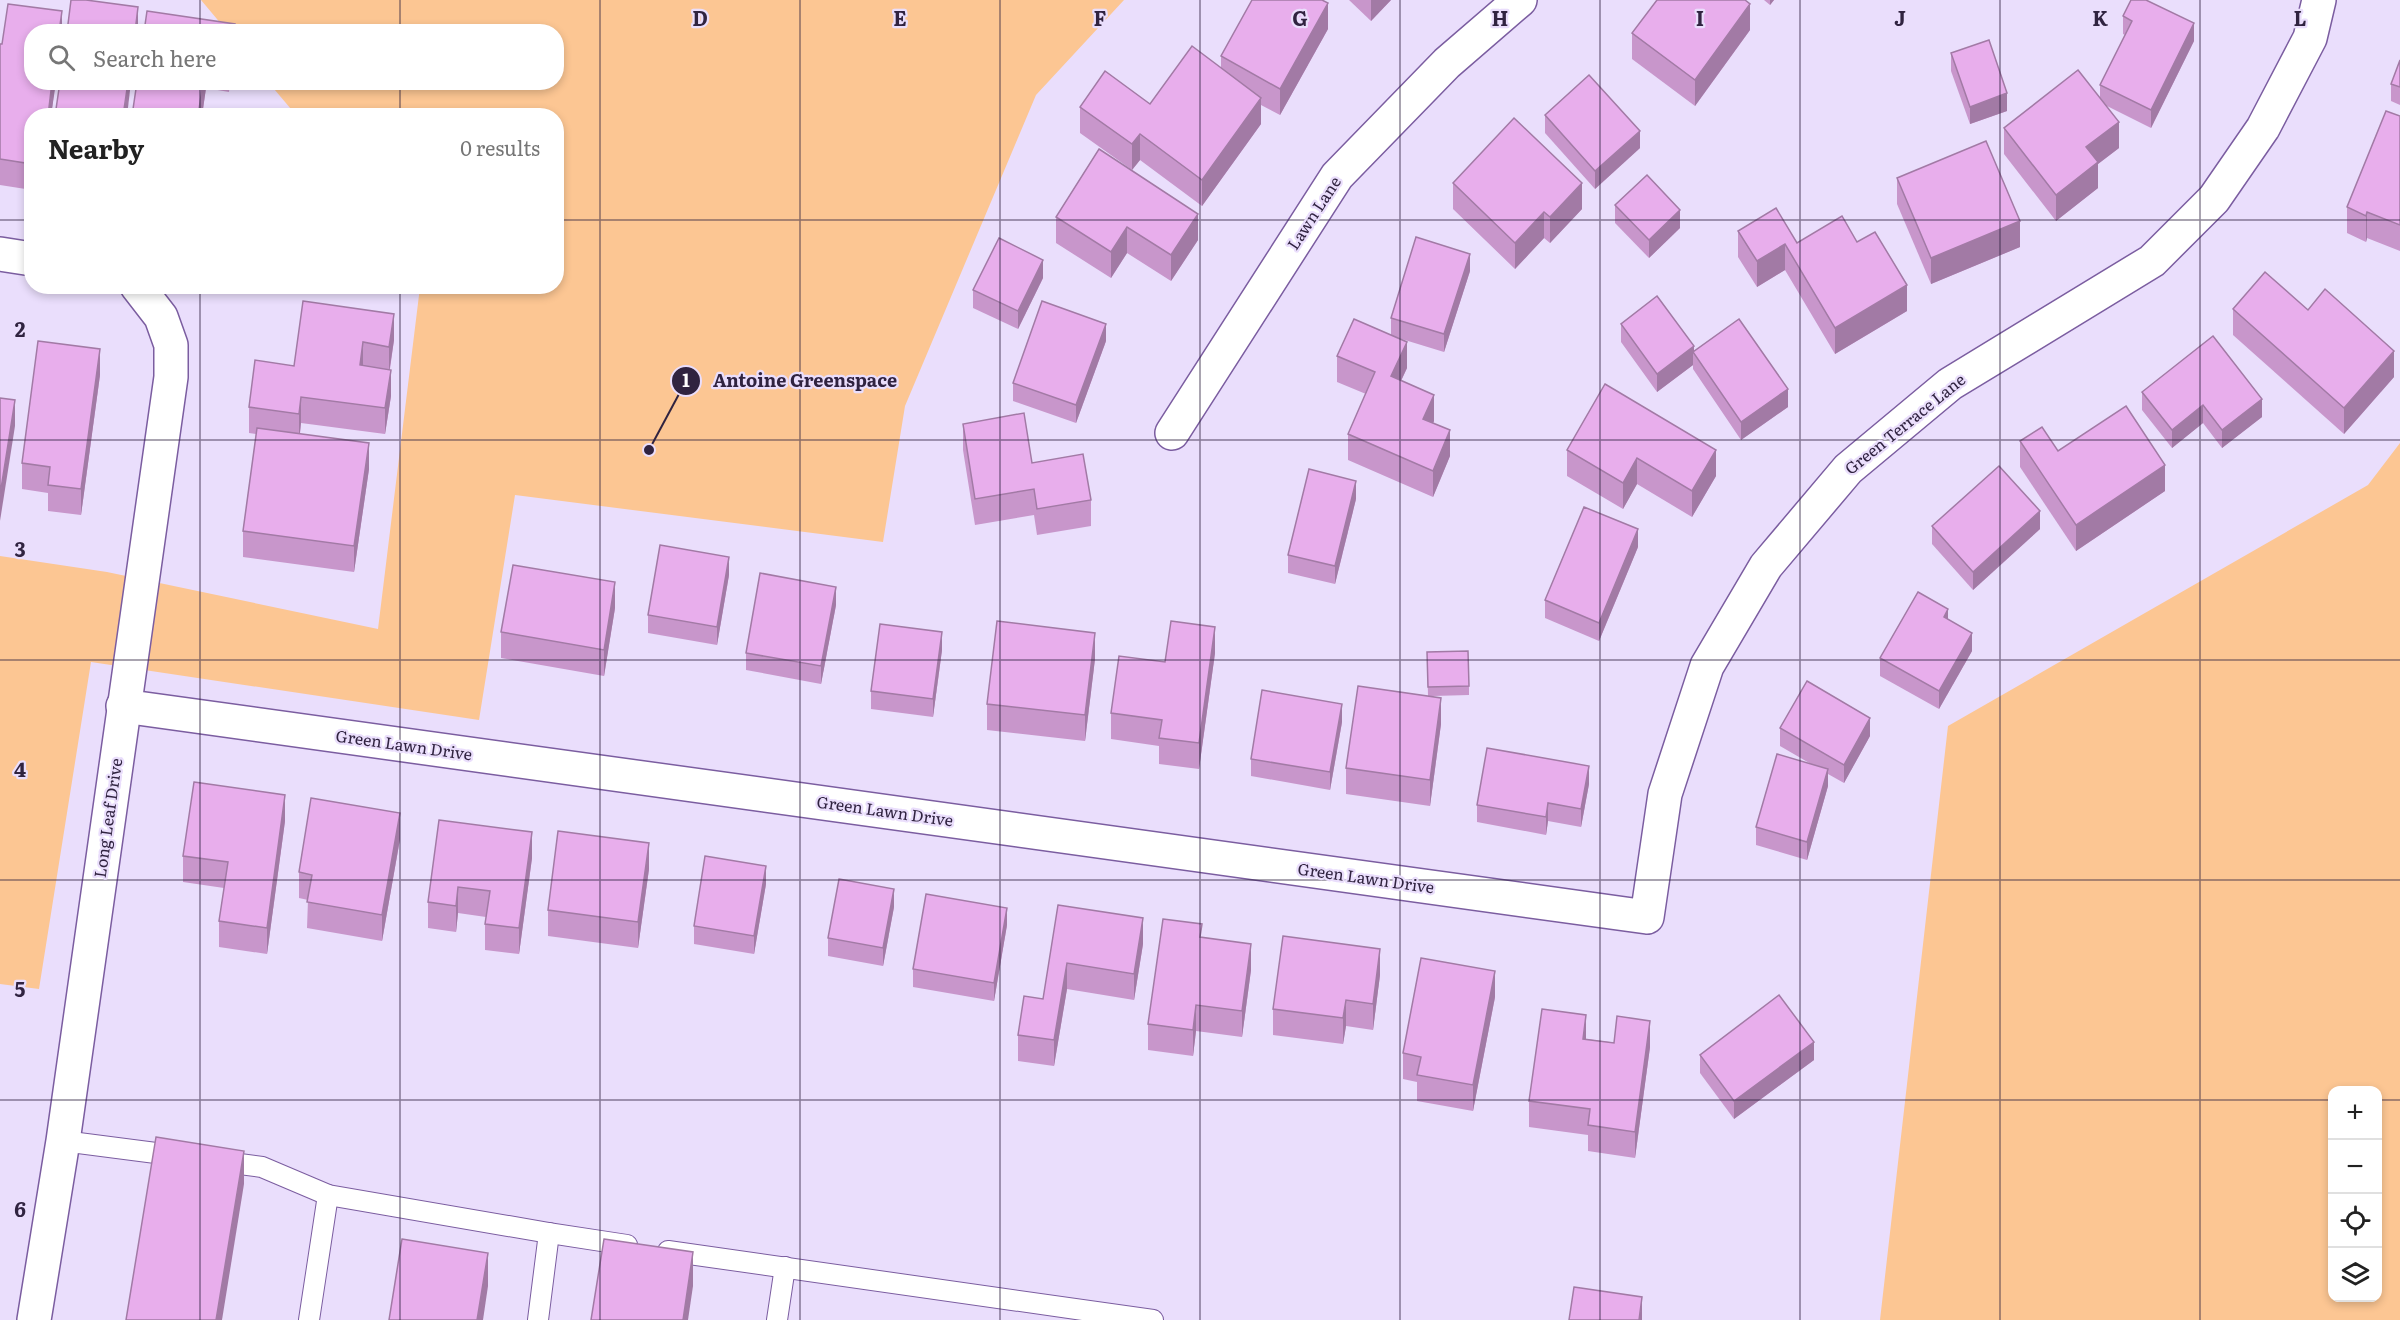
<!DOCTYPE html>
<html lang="en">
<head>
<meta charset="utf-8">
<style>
  body { margin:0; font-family:Literata,serif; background:#f2f2f2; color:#222 }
  .controls { position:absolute; right:18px; bottom:18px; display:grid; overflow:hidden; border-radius:12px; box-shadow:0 3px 9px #0003 }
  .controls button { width:54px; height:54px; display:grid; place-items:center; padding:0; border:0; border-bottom:2px solid #e0e0e0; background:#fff; color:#222; font:30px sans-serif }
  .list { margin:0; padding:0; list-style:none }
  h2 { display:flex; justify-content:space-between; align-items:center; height:78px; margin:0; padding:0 24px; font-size:26px }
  h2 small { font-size:20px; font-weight:400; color:#767676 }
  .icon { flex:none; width:33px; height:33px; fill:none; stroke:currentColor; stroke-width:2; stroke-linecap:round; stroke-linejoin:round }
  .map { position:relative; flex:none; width:2400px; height:1320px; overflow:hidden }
  .search { position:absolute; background:#fff; box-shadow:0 3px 9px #0003; left:24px; top:24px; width:540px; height:66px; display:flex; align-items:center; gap:15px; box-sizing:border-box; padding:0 21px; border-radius:24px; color:#767676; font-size:22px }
  .panel { position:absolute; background:#fff; box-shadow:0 3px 9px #0003; left:24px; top:108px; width:540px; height:186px; border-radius:24px }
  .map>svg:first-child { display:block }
  .green { fill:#fcc693; fill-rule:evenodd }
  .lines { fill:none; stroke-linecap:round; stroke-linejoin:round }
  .service-casing { stroke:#7b5da0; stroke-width:22 }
  .minor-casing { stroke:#7b5da0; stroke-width:36 }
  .service { stroke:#fff; stroke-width:20 }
  .minor { stroke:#fff; stroke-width:33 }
  .wall { fill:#c896cb }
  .shaded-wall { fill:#a27aa5 }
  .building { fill:#e8aeec; stroke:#a27aa5; stroke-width:1.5 }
  .grid { fill:none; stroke:#302340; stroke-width:1.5; stroke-opacity:0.55 }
  .labels { text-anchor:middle; stroke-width:4.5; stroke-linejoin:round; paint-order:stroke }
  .street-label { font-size:16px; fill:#302340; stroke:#eadefc }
  .grid-label { font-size:20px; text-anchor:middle; font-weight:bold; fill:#302340; stroke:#eadefc; stroke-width:4.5; stroke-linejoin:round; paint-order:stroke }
  .leader { fill:none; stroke:#302340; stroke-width:2 }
  .callout-dot { fill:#302340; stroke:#eadefc; stroke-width:2 }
  .mark-label { font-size:18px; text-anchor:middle; font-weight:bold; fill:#fff }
  .callout-label { font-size:18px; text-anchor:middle; font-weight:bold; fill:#302340; stroke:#eadefc; stroke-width:4.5; stroke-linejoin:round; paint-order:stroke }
</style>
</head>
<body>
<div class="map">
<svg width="2400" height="1320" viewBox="0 0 2400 1320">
  <rect width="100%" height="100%" fill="#eadefc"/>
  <g class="green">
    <path d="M201,0H1124L1036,95L905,406L883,542L515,495L479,720L91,662L39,989L0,984V556L107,572L378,629L420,287L556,286V116L296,115L269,83L556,82V32L227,31Z"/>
    <path d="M2400,443V1320H1880L1948,726L2368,485ZM2332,1090H2378V1298H2332Z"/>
  </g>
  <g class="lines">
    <g class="service-casing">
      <g id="service">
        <path d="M63,1141L179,1156"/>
        <path d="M217,1161L262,1167L328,1195L549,1233L627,1245"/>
        <path d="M668,1251L1153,1320"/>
        <path d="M309,1320L328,1195"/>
        <path d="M538,1320L549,1233"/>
        <path d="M777,1320L785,1267"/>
      </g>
    </g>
    <g class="minor-casing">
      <g id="minor">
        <path d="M0,254L32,259"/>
        <path d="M1172,433L1337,176L1447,63L1520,0"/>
        <path d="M123,706L1647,917L1665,794L1707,666L1766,566L1848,469L1950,384L2152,261L2214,199L2263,128L2310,38L2319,0"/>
        <path d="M34,1320L63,1141L171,377V345L161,317L137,286"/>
      </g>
    </g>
    <use href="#service" class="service"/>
    <use href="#minor" class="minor"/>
  </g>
  <g class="wall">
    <path d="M1349,0H1391L1371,21Z"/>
    <path d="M1764,0H1774L1770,5Z"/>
    <path d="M2123,16L2194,41L2151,128L2107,106L2119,148L2098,164V188L2056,221L2004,154V128L2100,98V85L2125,35L2123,34Z"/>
    <path d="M1328,29L1280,115L1261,105V124L1202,206L1140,160L1132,170L1080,133V107L1150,104L1221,68V56Z"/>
    <path d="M1750,30L1695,106L1632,59V33Z"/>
    <path d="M62,32L51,116H32V190L0,185V44Z"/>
    <path d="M1951,53L2007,111L1970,124L1951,71Z"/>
    <path d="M2400,60V105L2391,101V84Z"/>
    <path d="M137,82H230L229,92L206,88L202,116H132Z"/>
    <path d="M1545,115L1640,148L1595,189L1545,133Z"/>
    <path d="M2400,116V251L2367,238L2366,242L2347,233V207Z"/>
    <path d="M1099,149L1198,240L1171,281L1127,253L1111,278L1056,243V217Z"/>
    <path d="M1897,178L2020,247L1931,284L1897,204Z"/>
    <path d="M1453,183L1582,209L1550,243L1544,238L1515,269L1453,209Z"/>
    <path d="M1615,205L1680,228L1649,258L1615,223Z"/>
    <path d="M1738,231L1797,243L1907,311L1835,354L1785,270L1757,287L1738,257Z"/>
    <path d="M1470,271L1444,352L1395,337L1407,368L1401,381L1434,421L1433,423L1450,456L1433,497L1348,460V434L1366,394L1337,382V356L1391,335V318Z"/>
    <path d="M1043,278L1018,329L973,308V290Z"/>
    <path d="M303,301L394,340L390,369L391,396L385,434L301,423L300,434L369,469L354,572L243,557V531L256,434L249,433V407L294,366Z"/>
    <path d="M2233,309L2308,310L2394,377L2344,434L2233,335Z"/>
    <path d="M1621,324L1694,351L1788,407L1741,440L1693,369V365L1657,392L1621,342Z"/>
    <path d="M1106,341L1076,423L1013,401V383Z"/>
    <path d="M100,375L81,515L48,511V493L22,489V463Z"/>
    <path d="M2142,392L2262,417L2222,448L2203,423L2172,448L2142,410Z"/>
    <path d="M963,424L1032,463L1091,500V526L1037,535L1034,515L975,525L963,450Z"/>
    <path d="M2020,441L2058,451L2165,491L2076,551L2020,467Z"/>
    <path d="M1567,450H1716V476L1692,517L1637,484L1623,509L1567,476Z"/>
    <path d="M1356,499L1335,584L1288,573V555Z"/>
    <path d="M1932,526L2040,529L1973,590L1932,544Z"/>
    <path d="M1638,547L1599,641L1545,618V600Z"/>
    <path d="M729,575L717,645L648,633V615Z"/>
    <path d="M836,605L821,684L746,670V653Z"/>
    <path d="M615,608L604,676L501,658V632Z"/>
    <path d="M1948,619L1972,651L1939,709L1880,676V658Z"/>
    <path d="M942,650L933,717L871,709V691Z"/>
    <path d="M1427,652L1469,686V695L1433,696L1441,724L1430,806L1346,794V768L1428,696Z"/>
    <path d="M1215,653L1199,769L1159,764V746L1111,739V713L1165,662Z"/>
    <path d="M1095,659L1085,741L987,730V704Z"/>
    <path d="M1342,722L1330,790L1251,776V759Z"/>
    <path d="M1780,728L1870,736L1844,783L1828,774V786L1807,860L1756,845V827L1811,764L1780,746Z"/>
    <path d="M1589,784L1581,827L1548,821L1546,835L1477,822V805Z"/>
    <path d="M285,821L267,954L219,947V921L224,888L183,882V856Z"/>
    <path d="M532,832V858L519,954L485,950V924L486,917L458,913L456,932L428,928V902Z"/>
    <path d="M400,839L382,941L307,928L308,900L299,898V872Z"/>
    <path d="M649,869L638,948L548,936V910Z"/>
    <path d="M766,884L754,954L694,944V926Z"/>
    <path d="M1058,905L1143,944L1134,1000L1067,989L1054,1066L1018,1061V1035L1043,999Z"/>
    <path d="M894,907L883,966L828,956V938Z"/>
    <path d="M1007,925L994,1001L913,987V969Z"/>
    <path d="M1202,937L1251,970L1242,1037L1196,1031L1193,1056L1148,1050V1024Z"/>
    <path d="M1380,975L1373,1030L1346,1026L1343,1044L1273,1035V1009Z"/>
    <path d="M1495,997L1473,1111L1417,1101V1082L1403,1079V1053Z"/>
    <path d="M1586,1039L1650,1047L1635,1158L1588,1151V1135L1529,1127V1101Z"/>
    <path d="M1700,1055L1814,1060L1734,1119L1700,1073Z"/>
  </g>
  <g class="shaded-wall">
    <path d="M1371,0H1391L1371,21Z"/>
    <path d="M1770,0H1774L1770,5Z"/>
    <path d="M1328,3V29L1280,115V89Z"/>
    <path d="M1750,4V30L1695,106V80Z"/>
    <path d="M138,7V32H135Z"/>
    <path d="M62,11V32H59Z"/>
    <path d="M2194,23V41L2151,128V110Z"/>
    <path d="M52,82H56L51,116H48Z"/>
    <path d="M128,82H131L127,116H123Z"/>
    <path d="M203,82H206V88L202,116H198Z"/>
    <path d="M2007,93V111L1970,124V107Z"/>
    <path d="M1261,98V124L1202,206V180Z"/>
    <path d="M2119,122V148L2098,164V188L2056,221V195L2086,147Z"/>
    <path d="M1640,131V148L1595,189V171Z"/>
    <path d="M1140,134V160L1132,170V144Z"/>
    <path d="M1582,183V209L1550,243V217Z"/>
    <path d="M1680,210V228L1649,258V240Z"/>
    <path d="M1544,212V238L1515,269V243Z"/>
    <path d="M2367,212V238L2366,242V216Z"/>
    <path d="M1198,214V240L1171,281V255Z"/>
    <path d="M2020,221V247L1931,284V258Z"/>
    <path d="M1127,227V253L1111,278V252Z"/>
    <path d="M1785,244V270L1757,287V261Z"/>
    <path d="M1470,254V271L1444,352V334Z"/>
    <path d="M1043,260V278L1018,329V311Z"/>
    <path d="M1907,285V311L1835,354V328Z"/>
    <path d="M394,314V340L389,373V347Z"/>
    <path d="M1106,324V341L1076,423V405Z"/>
    <path d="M363,342V368L360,365Z"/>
    <path d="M1407,342V368L1391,402V376Z"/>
    <path d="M1694,346V354L1693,352V365L1657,392V374Z"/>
    <path d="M100,349V375L81,515V489Z"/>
    <path d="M2394,351V377L2344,434V408Z"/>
    <path d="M391,370V396L385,434V408Z"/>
    <path d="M1788,389V407L1741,440V422Z"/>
    <path d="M1434,395V421L1423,445V419Z"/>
    <path d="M301,397V423L299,440V414Z"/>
    <path d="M2262,399V417L2222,448V430Z"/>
    <path d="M15,400V426L0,521V495Z"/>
    <path d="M2203,405V423L2172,448V430Z"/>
    <path d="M1450,430V456L1433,497V471Z"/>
    <path d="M369,443V469L354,572V546Z"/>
    <path d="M1716,450V476L1692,517V491Z"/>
    <path d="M1637,458V484L1623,509V483Z"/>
    <path d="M2165,465V491L2076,551V525Z"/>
    <path d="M1356,481V499L1335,584V566Z"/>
    <path d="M2040,511V529L1973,590V572Z"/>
    <path d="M1638,529V547L1599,641V623Z"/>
    <path d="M729,557V575L717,645V627Z"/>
    <path d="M615,582V608L604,676V650Z"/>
    <path d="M836,587V605L821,684V666Z"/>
    <path d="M1948,609V627L1944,617Z"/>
    <path d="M1215,627V653L1199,769V743Z"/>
    <path d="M942,632V650L933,717V699Z"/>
    <path d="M1095,633V659L1085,741V715Z"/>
    <path d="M1972,633V651L1939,709V691Z"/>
    <path d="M1441,698V724L1430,806V780Z"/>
    <path d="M1342,704V722L1330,790V772Z"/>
    <path d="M1870,718V736L1844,783V765Z"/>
    <path d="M1589,766V784L1581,827V809Z"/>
    <path d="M1828,769V786L1807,860V842Z"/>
    <path d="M285,795V821L267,954V928Z"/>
    <path d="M1548,803V821L1546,835V817Z"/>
    <path d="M400,813V839L382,941V915Z"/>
    <path d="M532,832V858L519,954V928Z"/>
    <path d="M649,843V869L638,948V922Z"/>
    <path d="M766,866V884L754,954V936Z"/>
    <path d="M458,887V913L456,932V906Z"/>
    <path d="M894,889V907L883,966V948Z"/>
    <path d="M1007,908V925L994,1001V983Z"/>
    <path d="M1143,918V944L1134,1000V974Z"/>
    <path d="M1251,944V970L1242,1037V1011Z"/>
    <path d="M1380,949V975L1373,1030V1004Z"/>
    <path d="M1067,963V989L1054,1066V1040Z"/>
    <path d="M1495,971V997L1473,1111V1085Z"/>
    <path d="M1346,1000V1026L1343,1044V1018Z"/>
    <path d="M1196,1005V1031L1193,1056V1030Z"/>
    <path d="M1586,1015V1041L1583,1039Z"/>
    <path d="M1650,1021V1047L1635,1158V1132Z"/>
    <path d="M1814,1042V1060L1734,1119V1101Z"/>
    <path d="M244,1151V1184L222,1320H216Z"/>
    <path d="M693,1252V1286L688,1320H683Z"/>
    <path d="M488,1253V1286L483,1320H477Z"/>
    <path d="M1642,1297V1320H1639Z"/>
  </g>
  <g class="building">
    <path d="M71,0H86L138,7L135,32H67Z"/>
    <path d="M1252,0H1322L1328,3L1280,89L1221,56Z"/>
    <path d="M1657,0H1745L1750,4L1695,80L1632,33Z"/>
    <path d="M2131,0H2146L2194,23L2151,110L2100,85L2132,21L2123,16Z"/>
    <path d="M8,4L62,11L59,32H32V82H52L48,116H32V164L0,159V44H2Z"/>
    <path d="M147,11L235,24L234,32H144Z"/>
    <path d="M1989,40L2007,93L1970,107L1951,53Z"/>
    <path d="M1192,46L1261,98L1202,180L1140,134L1132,144L1080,107L1105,71L1150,104Z"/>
    <path d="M2400,60V87L2391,84Z"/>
    <path d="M2078,70L2119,122L2086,147L2098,162L2056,195L2004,128Z"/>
    <path d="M1589,75L1640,131L1595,171L1545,115Z"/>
    <path d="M60,82H128L123,116H55Z"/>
    <path d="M137,82H203L198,116H132Z"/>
    <path d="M2386,111L2400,116V225L2367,212L2366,216L2347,207Z"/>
    <path d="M1514,118L1582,183L1550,217L1544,212L1515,243L1453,183Z"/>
    <path d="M1986,141L2020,221L1931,258L1897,178Z"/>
    <path d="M1099,149L1198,214L1171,255L1127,227L1111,252L1056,217Z"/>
    <path d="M1647,175L1680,210L1649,240L1615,205Z"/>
    <path d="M1776,208L1797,243L1842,216L1857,242L1875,232L1907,285L1835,328L1785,244L1757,261L1738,231Z"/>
    <path d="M1416,237L1470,254L1444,334L1391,318Z"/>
    <path d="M999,238L1043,260L1018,311L973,290Z"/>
    <path d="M2265,272L2308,310L2325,289L2394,351L2344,408L2233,309Z"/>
    <path d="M1657,296L1694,346L1657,374L1621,324Z"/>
    <path d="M303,301L394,314L389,347L363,342L360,365L391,370L385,408L301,397L299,414L249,407L255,360L294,366Z"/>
    <path d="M1042,301L1106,324L1076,405L1013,383Z"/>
    <path d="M1354,319L1407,342L1391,376L1434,395L1423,419L1450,430L1433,471L1348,434L1375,372L1337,356Z"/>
    <path d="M1739,319L1788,389L1741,422L1693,352Z"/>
    <path d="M2213,336L2262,399L2222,430L2203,405L2172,430L2142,392Z"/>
    <path d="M38,341L100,349L81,489L48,485L50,467L22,463Z"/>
    <path d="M1605,384L1716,450L1692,491L1637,458L1623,483L1567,450Z"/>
    <path d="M0,398L15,400L0,495Z"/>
    <path d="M2126,406L2165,465L2076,525L2020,441L2042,427L2058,451Z"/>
    <path d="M1024,413L1032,463L1083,454L1091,500L1037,509L1034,489L975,499L963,424Z"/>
    <path d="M257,428L369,443L354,546L243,531Z"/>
    <path d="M1999,466L2040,511L1973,572L1932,526Z"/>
    <path d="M1309,469L1356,481L1335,566L1288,555Z"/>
    <path d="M1584,507L1638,529L1599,623L1545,600Z"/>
    <path d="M660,545L729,557L717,627L648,615Z"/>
    <path d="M513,565L615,582L604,650L501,632Z"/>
    <path d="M760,573L836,587L821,666L746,653Z"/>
    <path d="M1918,592L1948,609L1944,617L1972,633L1939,691L1880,658Z"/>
    <path d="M997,621L1095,633L1085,715L987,704Z"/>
    <path d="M1171,621L1215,627L1199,743L1159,738L1162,720L1111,713L1119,656L1165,662Z"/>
    <path d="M880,624L942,632L933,699L871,691Z"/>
    <path d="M1468,651L1469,686L1428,687L1427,652Z"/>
    <path d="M1807,681L1870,718L1844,765L1780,728Z"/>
    <path d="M1358,686L1441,698L1430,780L1346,768Z"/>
    <path d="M1262,690L1342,704L1330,772L1251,759Z"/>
    <path d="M1487,748L1589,766L1581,809L1548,803L1546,817L1477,805Z"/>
    <path d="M1777,754L1828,769L1807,842L1756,827Z"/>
    <path d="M194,782L285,795L267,928L219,921L228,862L183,856Z"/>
    <path d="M311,798L400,813L382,915L307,902L312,875L299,872Z"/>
    <path d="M439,820L532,832L519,928L485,924L490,891L458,887L456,906L428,902Z"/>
    <path d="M558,831L649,843L638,922L548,910Z"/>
    <path d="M705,856L766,866L754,936L694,926Z"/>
    <path d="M839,879L894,889L883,948L828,938Z"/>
    <path d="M926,894L1007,908L994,983L913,969Z"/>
    <path d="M1058,905L1143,918L1134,974L1067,963L1054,1040L1018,1035L1024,996L1043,999Z"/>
    <path d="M1163,919L1202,924L1200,937L1251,944L1242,1011L1196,1005L1193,1030L1148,1024Z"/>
    <path d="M1283,936L1380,949L1373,1004L1346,1000L1343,1018L1273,1009Z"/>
    <path d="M1421,958L1495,971L1473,1085L1417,1075L1421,1057L1403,1053Z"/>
    <path d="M1779,995L1814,1042L1734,1101L1700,1055Z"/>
    <path d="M1542,1009L1586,1015L1583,1039L1614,1043L1617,1016L1650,1021L1635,1132L1588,1125L1590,1109L1529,1101Z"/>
    <path d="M156,1137L244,1151L216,1320H126Z"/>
    <path d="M402,1239L488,1253L477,1320H389Z"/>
    <path d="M604,1239L693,1252L683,1320H591Z"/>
    <path d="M1574,1287L1642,1297L1639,1320H1569Z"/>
  </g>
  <path class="grid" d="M200,0V32M400,0V32M600,0V1320M800,0V1320M1000,0V1320M1200,0V1320M1400,0V1320M1600,0V1320M1800,0V1320M2000,0V1320M2200,0V1320M200,82V116M400,82V116M0,220H32M556,220H2400M200,286V1320M400,286V1320M0,440H2400M0,660H2400M0,880H2400M0,1100H2332M2378,1100H2400"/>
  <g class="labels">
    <g class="street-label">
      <text transform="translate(1314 213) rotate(-57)" y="6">Lawn Lane</text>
      <text transform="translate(1905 424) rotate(-39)" y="6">Green Terrace Lane</text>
      <text transform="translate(404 745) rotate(8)" y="6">Green Lawn Drive</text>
      <text transform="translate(885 811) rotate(8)" y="6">Green Lawn Drive</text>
      <text transform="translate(108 818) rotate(-82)" y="6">Long Leaf Drive</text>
      <text transform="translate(1366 878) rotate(8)" y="6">Green Lawn Drive</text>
    </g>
  </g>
  <g class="grid-label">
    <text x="700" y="26">D</text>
    <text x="900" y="26">E</text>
    <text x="1100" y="26">F</text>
    <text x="1300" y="26">G</text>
    <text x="1500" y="26">H</text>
    <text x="1700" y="26">I</text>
    <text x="1900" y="26">J</text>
    <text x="2100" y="26">K</text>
    <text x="2300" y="26">L</text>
    <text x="20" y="337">2</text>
    <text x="20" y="557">3</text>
    <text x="20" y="777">4</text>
    <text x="20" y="997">5</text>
    <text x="20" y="1217">6</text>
  </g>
  <path class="leader" d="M649 450L686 381"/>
  <g class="callout-dot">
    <circle cx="649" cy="450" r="6"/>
    <circle cx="686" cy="381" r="15"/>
  </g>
  <g class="mark-label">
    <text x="686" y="387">1</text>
  </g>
  <g class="callout-label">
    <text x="805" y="387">Antoine Greenspace</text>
  </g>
</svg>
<div class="controls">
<button>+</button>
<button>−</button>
<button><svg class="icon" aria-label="locate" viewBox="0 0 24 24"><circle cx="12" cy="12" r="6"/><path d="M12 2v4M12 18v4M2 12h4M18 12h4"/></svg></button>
<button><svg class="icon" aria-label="layers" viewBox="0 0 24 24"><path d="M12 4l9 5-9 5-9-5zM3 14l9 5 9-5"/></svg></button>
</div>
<div class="search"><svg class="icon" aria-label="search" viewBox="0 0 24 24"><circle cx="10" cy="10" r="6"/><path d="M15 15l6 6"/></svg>Search here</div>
<section class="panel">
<h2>Nearby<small>0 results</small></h2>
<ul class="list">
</ul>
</section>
</div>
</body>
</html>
